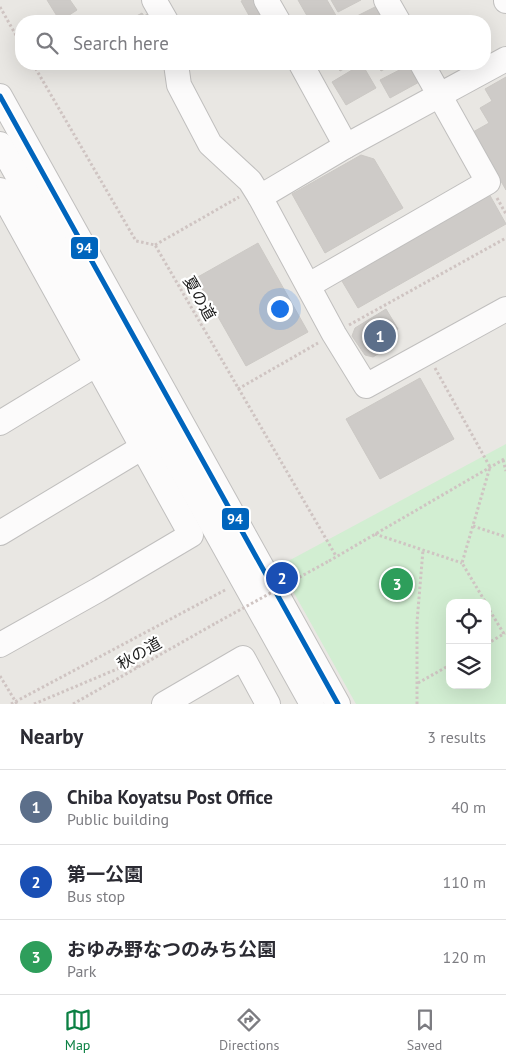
<!DOCTYPE html>
<html lang="en">
<head>
<meta charset="utf-8">
<style>
  body { margin:0; font-family:"PT Sans","Noto Sans JP",sans-serif; background:#f7f7f7; color:#2b2b33 }
  .controls { position:absolute; right:15px; bottom:15px; display:grid; overflow:hidden; border-radius:10px; box-shadow:0 5px 20px #0002 }
  .controls button { width:45px; height:45px; display:grid; place-items:center; padding:0; border:0; border-bottom:1px solid #e1e1e2; background:#fff; color:#2b2b33; font:25px sans-serif }
  .you { position:absolute; left:279px; top:308px; width:18px; height:18px; margin:-12px; border:4px solid #fff; border-radius:50%; background:#1a73e8; box-shadow:0 0 0 8px #1a73e833 }
  .badge { display:grid; place-items:center; width:32px; height:32px; border-radius:50%; background:#0b8043; color:#fff; font-size:16px; font-weight:700 }
  .pin { position:absolute; translate:-50% -50%; border:2px solid #fff; box-shadow:0 1px 5px #0006 }
  .list { margin:0; padding:0; list-style:none }
  h2 { display:flex; justify-content:space-between; align-items:center; height:65px; margin:0; padding:0 20px; font-size:21px }
  h2 small { font-size:16px; font-weight:400; color:#7c7c81 }
  .list li { display:grid; grid-template-columns:32px 1fr auto; gap:15px; align-items:center; box-sizing:border-box; height:75px; padding:0 20px; border-top:1px solid #e1e1e2 }
  .list b { display:block; font-size:19px; white-space:nowrap }
  .list p { margin:0; font-size:16px; white-space:nowrap; color:#7c7c81 }
  .list em { font-size:16px; font-style:normal; color:#7c7c81 }
  .icon { flex:none; width:28px; height:28px; fill:none; stroke:currentColor; stroke-width:2; stroke-linecap:round; stroke-linejoin:round }
  .map { position:relative; flex:none; width:506px; height:704px; overflow:hidden }
  .search { position:absolute; background:#fff; box-shadow:0 5px 20px #0002; left:15px; right:15px; top:15px; height:55px; display:flex; align-items:center; gap:12px; box-sizing:border-box; padding:0 18px; border-radius:20px; color:#7c7c81; font-size:19px }
  .sheet { height:290px; background:#fff }
  nav { display:flex; justify-content:space-around; align-items:center; box-sizing:border-box; height:70px; border-top:1px solid #e1e1e2; background:#fff; font-size:14px; color:#7c7c81 }
  nav a { display:grid; justify-items:center; gap:2px }
  nav .on { color:#0b8043 }
  .map>svg:first-child { display:block }
  .park { fill:#d2eed2; fill-rule:evenodd }
  .building { fill:#cecbc8; stroke:#ccc9c5 }
  .lines { fill:none; stroke-linecap:round; stroke-linejoin:round }
  .minor-casing { stroke:#c0bfbe; stroke-width:26 }
  .path { stroke:#cfc4c2; stroke-width:3; stroke-dasharray:2.5 2.5; stroke-linecap:butt }
  .minor { stroke:#fcfbfb; stroke-width:24 }
  .path-bridge { stroke:#cfc4c2; stroke-width:3; stroke-dasharray:2.5 2.5; stroke-linecap:butt }
  .bus-1-casing { stroke:#fff; stroke-width:9 }
  .bus-1 { stroke:#0065bd; stroke-width:5 }
  .labels { text-anchor:middle; stroke-width:4.5; stroke-linejoin:round; paint-order:stroke }
  .street-label { font-size:16px; fill:#1b1b1b; stroke:#fff }
  .line-badge { stroke:#fff; stroke-width:2 }
  .badge-label { font-size:14px; text-anchor:middle; font-weight:bold; fill:#fff }
</style>
</head>
<body>
<div class="map">
<svg width="506" height="704" viewBox="0 0 506 704">
  <rect width="100%" height="100%" fill="#e9e7e3"/>
  <path class="park" d="M506,444V704H356L279,566ZM450,603H487V685H450Z"/>
  <g class="building">
    <path d="M47,0H70L77,10L60,21Z"/>
    <path d="M244,0H257L268,20L252,21L241,1Z"/>
    <path d="M298,0H327L338,19L335,21H310Z"/>
    <path d="M331,0H361L338,12Z"/>
    <path d="M377,6L393,21H347Z"/>
    <path d="M151,12L156,21H132L131,19L142,13L144,16Z"/>
    <path d="M335,64H353L340,71Z"/>
    <path d="M362,64L376,88L346,105L332,82Z"/>
    <path d="M377,64H394L381,71Z"/>
    <path d="M411,64L421,81L390,98L380,80Z"/>
    <path d="M506,77V190L473,132L489,123L480,108L492,101L485,89Z"/>
    <path d="M361,155L374,159L403,208L325,253L292,194Z"/>
    <path d="M488,192L506,224L358,308L339,276Z"/>
    <path d="M258,243L308,332L246,366L196,278Z"/>
    <path d="M386,309L398,329L380,340L386,349L373,357L365,355L352,336L355,328Z"/>
    <path d="M420,378L454,439L380,479L346,419Z"/>
  </g>
  <g class="lines">
    <g class="minor-casing">
      <g id="minor">
        <path d="M154,0L166,21"/>
        <path d="M266,0L278,21"/>
        <path d="M386,0L398,21"/>
        <path d="M506,0V1"/>
        <path d="M506,59L346,146L260,197L334,334L366,386L506,309"/>
        <path d="M176,64L179,85L210,144L250,181L260,197"/>
        <path d="M301,64L346,146"/>
        <path d="M0,96L338,704"/>
        <path d="M0,144L312,704"/>
        <path d="M0,190L191,535L98,590L0,645"/>
        <path d="M309,285L488,182L422,64"/>
        <path d="M0,423L97,364"/>
        <path d="M0,533L143,447"/>
        <path d="M164,704L243,658L268,704"/>
      </g>
    </g>
    <g class="path">
      <path d="M0,7L21,44"/>
      <path d="M33,64L136,241L155,245L336,556"/>
      <path d="M497,198L506,214"/>
      <path d="M155,245L239,197"/>
      <path d="M349,325L506,238"/>
      <path d="M435,368L490,467L462,563L486,603"/>
      <path d="M238,389L318,343"/>
      <path d="M503,460L506,471"/>
      <path d="M473,526L506,537"/>
      <path d="M375,534L462,563"/>
      <path d="M329,561L506,458"/>
      <path d="M487,606L504,634"/>
      <path d="M487,644L505,633"/>
      <path d="M0,676L17,704"/>
      <path d="M418,683L450,665"/>
      <path d="M11,704L227,589"/>
      <path d="M34,704L129,664L139,667"/>
      <path d="M73,704L216,623"/>
      <path d="M417,704V622L423,550"/>
    </g>
    <use href="#minor" class="minor"/>
    <path class="path-bridge" d="M216,623L329,561"/>
    <g class="bus-1-casing">
      <path id="bus-1" d="M0,96L338,704"/>
    </g>
    <use href="#bus-1" class="bus-1"/>
  </g>
  <g class="labels">
    <g class="street-label">
      <text transform="translate(200 298) rotate(60)" y="6">夏の道</text>
      <text transform="translate(139 653) rotate(-30)" y="6">秋の道</text>
    </g>
  </g>
  <g class="line-badge">
    <rect x="70" y="236" width="29" height="24" rx="5" fill="#0065bd"/>
    <rect x="221" y="507" width="29" height="24" rx="5" fill="#0065bd"/>
  </g>
  <g class="badge-label">
    <text x="84" y="253">94</text>
    <text x="235" y="524">94</text>
  </g>
</svg>
<div class="controls">
<button><svg class="icon" aria-label="locate" viewBox="0 0 24 24"><circle cx="12" cy="12" r="6"/><path d="M12 2v4M12 18v4M2 12h4M18 12h4"/></svg></button>
<button><svg class="icon" aria-label="layers" viewBox="0 0 24 24"><path d="M12 4l9 5-9 5-9-5zM3 14l9 5 9-5"/></svg></button>
</div>
<div class="you"></div>
<div class="pin badge" style="left:380px;top:336px;background:#5c6f8a">1</div>
<div class="pin badge" style="left:282px;top:578px;background:#1a4fb4">2</div>
<div class="pin badge" style="left:397px;top:584px;background:#2e9e5b">3</div>
<div class="search"><svg class="icon" aria-label="search" viewBox="0 0 24 24"><circle cx="10" cy="10" r="6"/><path d="M15 15l6 6"/></svg>Search here</div>
</div>
<section class="sheet">
<h2>Nearby<small>3 results</small></h2>
<ul class="list">
<li><span class="badge" style="background:#5c6f8a">1</span><div><b>Chiba Koyatsu Post Office</b><p>Public building</p></div><em>40 m</em></li>
<li><span class="badge" style="background:#1a4fb4">2</span><div><b>第一公園</b><p>Bus stop</p></div><em>110 m</em></li>
<li><span class="badge" style="background:#2e9e5b">3</span><div><b>おゆみ野なつのみち公園</b><p>Park</p></div><em>120 m</em></li>
</ul>
</section>
<nav>
<a class="on"><svg class="icon" aria-label="map" viewBox="0 0 24 24"><path d="M3 6l6-2 6 2 6-2v14l-6 2-6-2-6 2zM9 4v14M15 6v14"/></svg>Map</a>
<a><svg class="icon" aria-label="directions" viewBox="0 0 24 24"><path d="M12 3l9 9-9 9-9-9zM9 14v-3h6M13 9l2 2-2 2"/></svg>Directions</a>
<a><svg class="icon" aria-label="saved" viewBox="0 0 24 24"><path d="M7 4h10v16l-5-4-5 4z"/></svg>Saved</a>
</nav>
</body>
</html>
